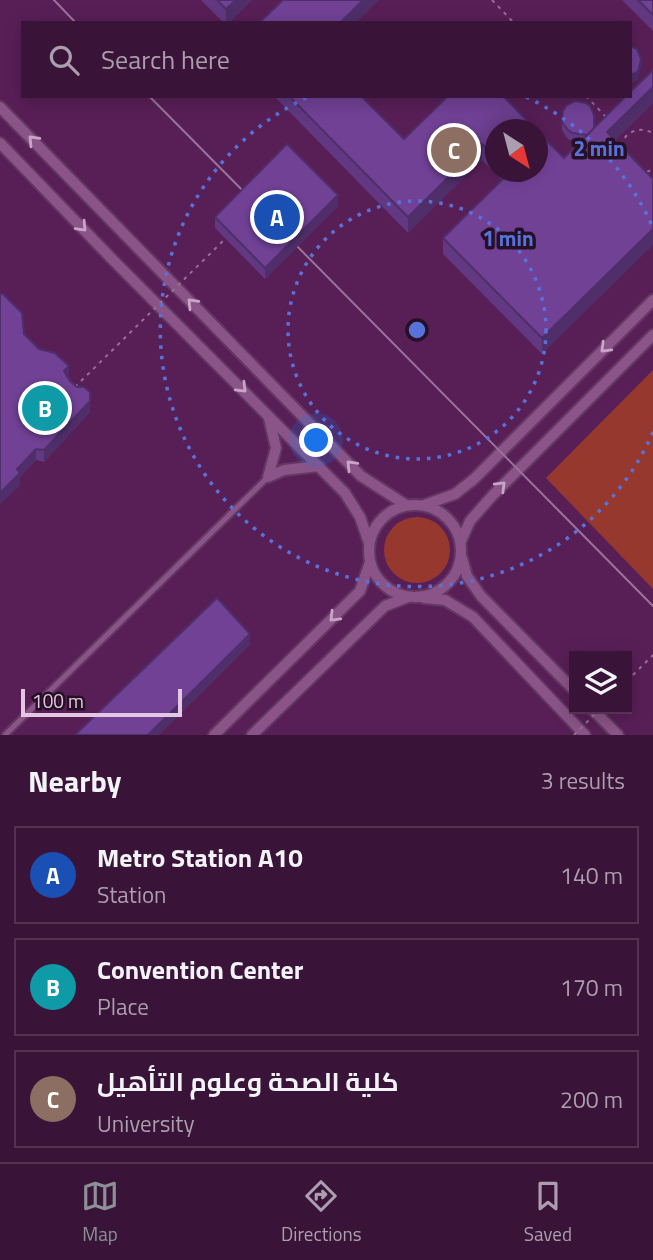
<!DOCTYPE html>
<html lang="en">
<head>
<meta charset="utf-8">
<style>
  body { margin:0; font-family:"Titillium Web",Cairo,sans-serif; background:#401c40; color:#f1f3f6 }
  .controls { position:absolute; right:21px; bottom:21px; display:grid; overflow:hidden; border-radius:0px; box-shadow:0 4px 18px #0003 }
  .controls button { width:63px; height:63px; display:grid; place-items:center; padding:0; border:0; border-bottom:2px solid #533253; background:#391338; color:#f1f3f6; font:35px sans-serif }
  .compass { position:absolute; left:485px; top:119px; width:63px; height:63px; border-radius:50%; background:#391338; box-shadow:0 4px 18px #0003; rotate:144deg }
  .scale { position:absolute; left:21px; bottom:18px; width:161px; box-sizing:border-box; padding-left:7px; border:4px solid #e5c6e3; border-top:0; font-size:19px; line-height:24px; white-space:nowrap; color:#e5c6e3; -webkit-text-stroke:5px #261025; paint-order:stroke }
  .you { position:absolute; left:317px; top:441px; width:24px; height:24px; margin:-18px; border:5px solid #fff; border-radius:50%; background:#1a73e8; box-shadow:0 0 0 10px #1a73e833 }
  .badge { display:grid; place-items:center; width:46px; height:46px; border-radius:50%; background:#8c9099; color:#fff; font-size:23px; font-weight:700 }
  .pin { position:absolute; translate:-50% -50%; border:4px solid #fff; box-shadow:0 2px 7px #0006 }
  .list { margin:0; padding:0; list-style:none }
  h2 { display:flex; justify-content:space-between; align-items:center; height:91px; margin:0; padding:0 28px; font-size:30px }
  h2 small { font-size:23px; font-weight:400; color:#ab9eae }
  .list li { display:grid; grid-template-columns:46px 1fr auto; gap:21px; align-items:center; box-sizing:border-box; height:98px; margin:0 14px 14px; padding:0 14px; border:2px solid #533253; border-radius:0px }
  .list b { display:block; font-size:26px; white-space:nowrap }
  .list p { margin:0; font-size:23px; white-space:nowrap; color:#ab9eae }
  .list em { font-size:23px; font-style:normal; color:#ab9eae }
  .icon { flex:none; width:38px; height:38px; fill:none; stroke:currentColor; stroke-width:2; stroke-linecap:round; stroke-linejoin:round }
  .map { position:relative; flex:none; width:653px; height:735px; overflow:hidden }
  .search { position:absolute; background:#391338; box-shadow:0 4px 18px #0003; left:21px; right:21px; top:21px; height:77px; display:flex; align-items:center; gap:18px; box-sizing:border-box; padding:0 24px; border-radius:0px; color:#ab9eae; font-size:26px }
  .sheet { height:427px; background:#391338 }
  nav { display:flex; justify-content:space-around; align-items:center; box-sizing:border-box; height:98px; border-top:2px solid #533253; background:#391338; font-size:19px; color:#ab9eae }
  nav a { display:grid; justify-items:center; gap:4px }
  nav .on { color:#8c9099 }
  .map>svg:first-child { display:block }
  .built { fill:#581f57; fill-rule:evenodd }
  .green { fill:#97382f }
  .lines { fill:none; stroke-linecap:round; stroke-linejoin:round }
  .service-casing { stroke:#633762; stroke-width:9 }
  .minor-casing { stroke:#633762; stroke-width:14 }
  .path { stroke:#976e96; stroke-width:2; stroke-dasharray:3.5 5; stroke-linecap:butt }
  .service { stroke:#8a5488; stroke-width:5 }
  .minor { stroke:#8a5488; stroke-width:10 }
  .tram { stroke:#9b739a; stroke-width:2 }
  .path-bridge { stroke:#976e96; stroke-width:2; stroke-dasharray:3.5 5; stroke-linecap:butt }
  .wall { fill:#613881 }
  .shaded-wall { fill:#4f2e69 }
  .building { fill:#714196; stroke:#4f2e69; stroke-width:2 }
  .oneway { stroke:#caa4c8 }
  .ring { fill:none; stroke:#5972db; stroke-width:3.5; stroke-dasharray:3.5 7 }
  .centre { fill:#5972db; stroke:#261025; stroke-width:3.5 }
  .ring-label { font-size:21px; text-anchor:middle; font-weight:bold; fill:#5972db; stroke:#261025; stroke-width:7; stroke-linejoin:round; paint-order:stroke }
</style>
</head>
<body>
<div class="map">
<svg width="653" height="735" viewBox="0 0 653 735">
  <rect width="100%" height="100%" fill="#4c194b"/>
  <path class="built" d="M0,0H653V735H0ZM23,23H630V96H23ZM496,130H538V172H496ZM574,656H627V709H574Z"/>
  <g class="green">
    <path d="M653,370V589L546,478Z"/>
    <circle cx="417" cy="550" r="33"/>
  </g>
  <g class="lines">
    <g class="service-casing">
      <path id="service" d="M5,735L268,477"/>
    </g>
    <g class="minor-casing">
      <g id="minor">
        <path d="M0,107L361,476L406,505"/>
        <path d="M0,143L113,260L345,493L360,517L369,543"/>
        <path d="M269,418L276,448L268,477L284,470L319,466"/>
        <circle cx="415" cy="551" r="46"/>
        <path d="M424,505L455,494L474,479L653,300"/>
        <path d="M461,541L470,521L492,496L653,335"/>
        <path d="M462,558L467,576L481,596L574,690"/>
        <path d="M424,598L445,600L473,617L585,735"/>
        <path d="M592,709L618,735"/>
        <path d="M214,735L360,591L370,562"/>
        <path d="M252,735L385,606L408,597"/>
      </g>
    </g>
    <g class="path">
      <path d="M492,0L514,23"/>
      <path d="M586,96L607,118"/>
      <path d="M620,145C627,131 639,126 653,133"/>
      <path d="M647,172L653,169"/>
      <path d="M627,681L653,655"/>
    </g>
    <use href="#service" class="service"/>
    <use href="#minor" class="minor"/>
    <g class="tram">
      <path d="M54,0L76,23"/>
      <path d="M149,96L255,203"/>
      <path d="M284,233L653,606"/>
    </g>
    <g class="path-bridge">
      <path d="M75,387L225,239"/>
      <path d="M574,735L600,709"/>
    </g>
  </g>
  <g class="wall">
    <path d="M201,0H252L229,23H224Z"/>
    <path d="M622,0H653V31Z"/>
    <path d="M653,70V103L615,140L542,354L443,254V238L502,180L482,160L408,233L274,96H361L404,139L495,130V172H537L564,158L579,142L573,141L568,139L562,130V122L594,128Z"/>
    <path d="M338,206L265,279L215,228V217Z"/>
    <path d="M0,294L24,334L39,349L69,377L90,412L44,462L36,460L20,477V485L0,504Z"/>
  </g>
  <g class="shaded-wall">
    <path d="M236,0H252L229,23H226V9Z"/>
    <path d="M363,0H379L356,23H340Z"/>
    <path d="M641,59V67L638,80L630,84V75Z"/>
    <path d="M653,87V103L607,148V132Z"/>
    <path d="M482,144V160L408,233V217Z"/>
    <path d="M338,195V206L265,279V268Z"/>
    <path d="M653,229V245L542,354V338Z"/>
    <path d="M69,366V377L64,382V371Z"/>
    <path d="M90,392V412L44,462V450Z"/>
    <path d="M36,449V460L20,477V485L0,504V493L17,469Z"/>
    <path d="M250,634V645L159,735H148Z"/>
  </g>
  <g class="building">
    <path d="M217,0H236L226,9Z"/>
    <path d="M283,0H363L340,23H259Z"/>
    <path d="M638,0H653V15Z"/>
    <path d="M630,46L637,49L641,59L638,72L630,75Z"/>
    <path d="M653,70V87L607,132L653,179V229L542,338L443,238L510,172H509H537V131L564,158L626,96H630V92Z"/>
    <path d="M289,96H361L404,139L448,96H503L536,130H495V158L482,144L408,217Z"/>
    <path d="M575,101L586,103L590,106L594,115V128L587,135L573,133L568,130L562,122L563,111L566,106Z"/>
    <path d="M287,144L338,195L265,268L215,217Z"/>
    <path d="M0,294H3L22,313L24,334L39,349L55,353L69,366L64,371L70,381L77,387H84L90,392V401L44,450L36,449L17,469L20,473L0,493Z"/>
    <path d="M217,598L250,634L148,735H75Z"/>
  </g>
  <defs><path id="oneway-chevron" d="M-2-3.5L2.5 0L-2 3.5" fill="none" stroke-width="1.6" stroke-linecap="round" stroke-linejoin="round" transform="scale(1.75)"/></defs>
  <g class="oneway">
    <use href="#oneway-chevron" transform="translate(33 140) rotate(-134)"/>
    <use href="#oneway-chevron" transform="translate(82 227) rotate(47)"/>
    <use href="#oneway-chevron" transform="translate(192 303) rotate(-134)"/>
    <use href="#oneway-chevron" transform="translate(605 348) rotate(135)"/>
    <use href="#oneway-chevron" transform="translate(242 388) rotate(45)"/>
    <use href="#oneway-chevron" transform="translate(351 465) rotate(-134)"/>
    <use href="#oneway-chevron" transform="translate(501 486) rotate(-45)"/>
    <use href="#oneway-chevron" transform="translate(334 617) rotate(135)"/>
  </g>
  <g class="ring">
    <circle cx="417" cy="330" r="129"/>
    <path d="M653 432A257 257 0 1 1 308 97M526 97A257 257 0 0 1 653 228"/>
  </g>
  <circle cx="417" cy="330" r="10" class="centre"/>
  <g class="ring-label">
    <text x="599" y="156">2 min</text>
    <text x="508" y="246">1 min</text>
  </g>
</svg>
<div class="controls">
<button><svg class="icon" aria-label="layers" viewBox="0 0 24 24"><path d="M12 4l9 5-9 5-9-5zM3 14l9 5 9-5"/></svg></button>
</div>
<svg class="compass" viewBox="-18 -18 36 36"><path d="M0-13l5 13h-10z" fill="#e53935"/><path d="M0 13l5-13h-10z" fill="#ab9eae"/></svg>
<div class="scale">100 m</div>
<div class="you"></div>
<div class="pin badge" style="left:277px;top:217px;background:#1a4fb4">A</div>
<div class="pin badge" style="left:45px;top:408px;background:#0f9aa8">B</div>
<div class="pin badge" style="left:454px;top:150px;background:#8d6e63">C</div>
<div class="search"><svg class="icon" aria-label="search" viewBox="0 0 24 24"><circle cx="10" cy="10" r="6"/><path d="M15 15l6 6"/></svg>Search here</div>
</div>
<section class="sheet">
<h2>Nearby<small>3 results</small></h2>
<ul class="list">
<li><span class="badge" style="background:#1a4fb4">A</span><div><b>Metro Station A10</b><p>Station</p></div><em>140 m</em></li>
<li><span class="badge" style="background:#0f9aa8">B</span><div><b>Convention Center</b><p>Place</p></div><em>170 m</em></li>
<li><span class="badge" style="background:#8d6e63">C</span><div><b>كلية الصحة وعلوم التأهيل</b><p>University</p></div><em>200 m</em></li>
</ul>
</section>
<nav>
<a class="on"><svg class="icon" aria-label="map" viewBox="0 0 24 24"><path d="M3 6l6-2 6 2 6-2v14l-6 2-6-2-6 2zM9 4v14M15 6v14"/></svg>Map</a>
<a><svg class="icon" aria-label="directions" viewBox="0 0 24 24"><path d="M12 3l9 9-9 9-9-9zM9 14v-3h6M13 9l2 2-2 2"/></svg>Directions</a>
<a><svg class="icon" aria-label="saved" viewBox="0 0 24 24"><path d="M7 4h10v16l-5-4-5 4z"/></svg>Saved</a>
</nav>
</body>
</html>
